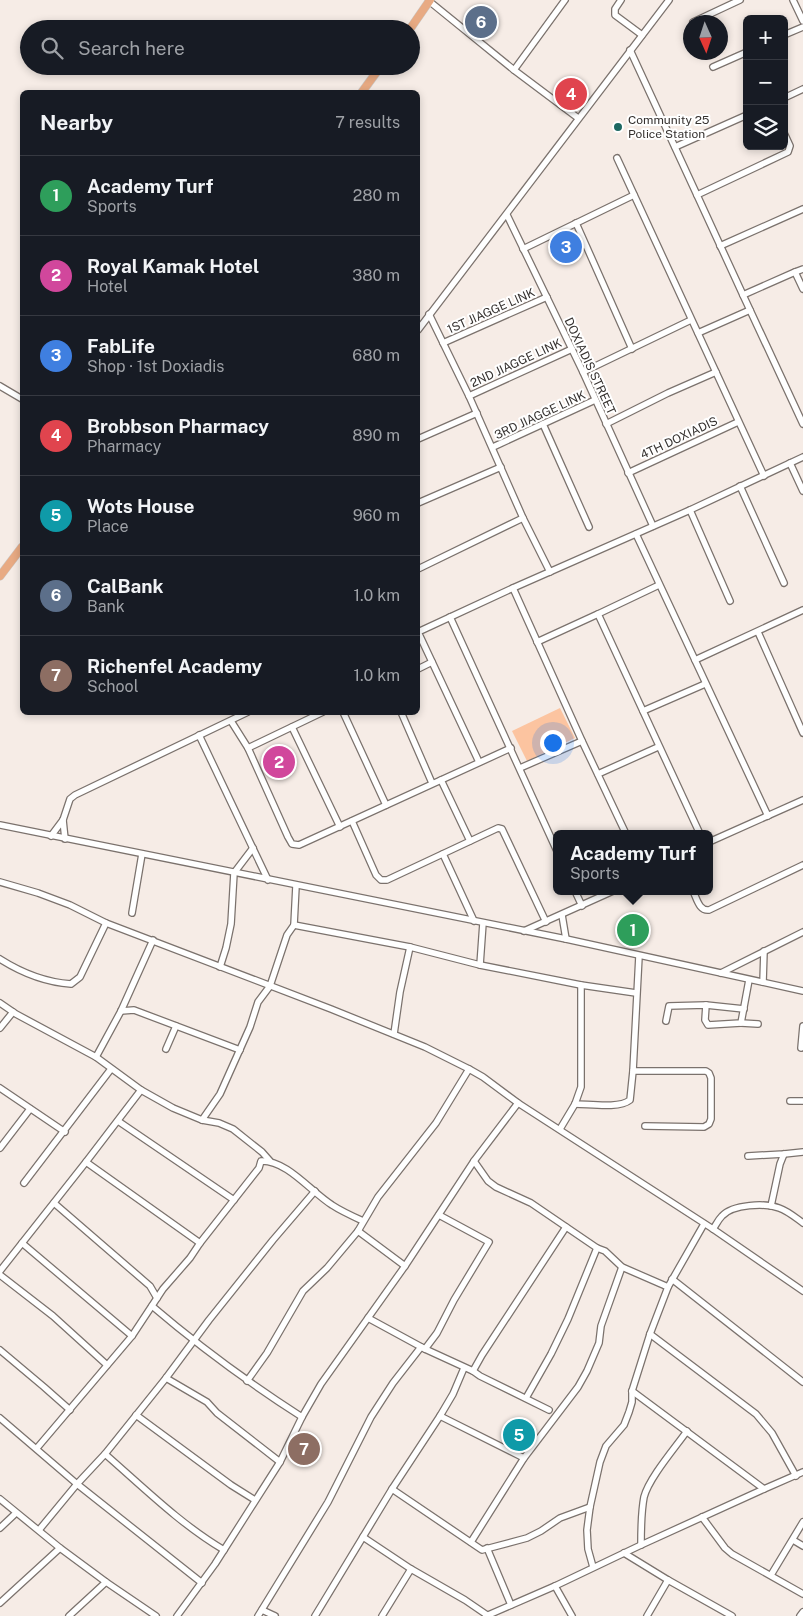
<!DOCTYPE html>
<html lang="en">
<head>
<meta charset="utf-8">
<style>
  body { margin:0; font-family:"Public Sans",sans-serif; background:#242831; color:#f1f3f6 }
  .controls { position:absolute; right:15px; top:15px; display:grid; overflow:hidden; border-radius:8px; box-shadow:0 2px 8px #0003 }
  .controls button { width:45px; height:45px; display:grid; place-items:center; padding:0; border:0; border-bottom:1px solid #363941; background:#171b24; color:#f1f3f6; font:25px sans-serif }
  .compass { position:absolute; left:683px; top:15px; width:45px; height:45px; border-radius:50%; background:#171b24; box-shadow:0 2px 8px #0003; rotate:177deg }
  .you { position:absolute; left:552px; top:742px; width:18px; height:18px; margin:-12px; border:4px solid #fff; border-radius:50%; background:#1a73e8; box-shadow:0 0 0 8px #1a73e833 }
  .badge { display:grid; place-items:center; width:32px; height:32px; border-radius:50%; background:#8c9099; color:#fff; font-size:16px; font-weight:700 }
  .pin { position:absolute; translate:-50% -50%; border:2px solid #fff; box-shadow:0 1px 5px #0006 }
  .popup { position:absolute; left:553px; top:830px; width:160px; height:65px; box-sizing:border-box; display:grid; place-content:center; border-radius:8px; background:#171b24; filter:drop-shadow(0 1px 4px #0005); font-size:16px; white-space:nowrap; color:#9ea1a6 }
  .popup b { font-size:19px; color:#f1f3f6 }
  .popup::after { content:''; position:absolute; left:50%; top:100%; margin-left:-10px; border:10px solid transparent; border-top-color:#171b24 }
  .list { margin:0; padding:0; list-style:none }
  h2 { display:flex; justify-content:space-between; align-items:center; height:65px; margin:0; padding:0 20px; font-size:21px }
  h2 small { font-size:16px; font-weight:400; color:#9ea1a6 }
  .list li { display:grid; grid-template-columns:32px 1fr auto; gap:15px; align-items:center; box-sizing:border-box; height:80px; padding:0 20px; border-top:1px solid #363941 }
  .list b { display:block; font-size:19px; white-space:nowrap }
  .list p { margin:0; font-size:16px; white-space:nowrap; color:#9ea1a6 }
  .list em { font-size:16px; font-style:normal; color:#9ea1a6 }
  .icon { flex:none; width:28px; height:28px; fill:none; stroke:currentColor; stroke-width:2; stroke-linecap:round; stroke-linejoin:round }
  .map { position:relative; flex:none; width:803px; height:1616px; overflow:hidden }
  .search { position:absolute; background:#171b24; box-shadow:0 2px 8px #0003; left:20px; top:20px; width:400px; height:55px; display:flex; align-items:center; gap:12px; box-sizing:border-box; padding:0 18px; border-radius:28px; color:#9ea1a6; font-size:19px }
  .panel { position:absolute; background:#171b24; box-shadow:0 2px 8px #0003; left:20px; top:90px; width:400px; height:625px; border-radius:8px }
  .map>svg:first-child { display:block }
  .green { fill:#fcc4a0 }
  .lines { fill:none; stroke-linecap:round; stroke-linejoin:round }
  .minor-casing { stroke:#7b726d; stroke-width:8 }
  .highway-casing { stroke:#cbcac9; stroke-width:9 }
  .minor { stroke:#fff; stroke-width:5.5 }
  .highway { stroke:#e8aa83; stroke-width:8 }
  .poi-dot { fill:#1d6862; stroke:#fff; stroke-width:2 }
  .labels { text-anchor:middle; stroke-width:4; stroke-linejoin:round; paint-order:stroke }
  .poi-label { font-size:12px; fill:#363230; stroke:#fff; text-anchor:start }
  .street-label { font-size:12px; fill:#363230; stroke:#fff }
</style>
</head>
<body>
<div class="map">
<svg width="803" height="1616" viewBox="0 0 803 1616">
  <rect width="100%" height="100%" fill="#f6ece6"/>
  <path class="green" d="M560,708L575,738L527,761L512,731Z"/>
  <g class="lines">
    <g class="minor-casing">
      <g id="minor">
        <path d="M621,0L615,9V15L642,35"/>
        <path d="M793,0L803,21"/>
        <path d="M429,1L514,70L578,118"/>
        <path d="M693,22L740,0"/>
        <path d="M784,35L803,27"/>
        <path d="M630,50L697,195"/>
        <path d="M713,67L747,52"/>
        <path d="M514,70L565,0"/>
        <path d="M784,98L803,89"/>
        <path d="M784,133L790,146L788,152L697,195L743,295L795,272"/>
        <path d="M675,147L747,115"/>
        <path d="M617,158L764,476"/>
        <path d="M507,215L583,372L653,526"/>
        <path d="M576,223L632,349"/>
        <path d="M720,246L803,209"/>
        <path d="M523,249L634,195"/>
        <path d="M803,269L795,272L803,289"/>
        <path d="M743,295L803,424"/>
        <path d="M429,314L469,396L523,518L550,572"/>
        <path d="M418,330L669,0"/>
        <path d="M698,333L750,310"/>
        <path d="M443,343L547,297"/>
        <path d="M583,372L691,320"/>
        <path d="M0,386L22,399"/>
        <path d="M469,396L572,349"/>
        <path d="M543,424L589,527"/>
        <path d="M606,424L668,393L716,372"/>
        <path d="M418,439L477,413"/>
        <path d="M493,447L595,400"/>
        <path d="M790,463L803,491"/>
        <path d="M628,473L738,422"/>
        <path d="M740,486L784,583"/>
        <path d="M418,503L501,467"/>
        <path d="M690,510L730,601"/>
        <path d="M636,534L768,816"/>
        <path d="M418,569L523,518"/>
        <path d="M513,588L582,741L626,834"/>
        <path d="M598,614L659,585"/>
        <path d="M450,617L557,851"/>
        <path d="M758,632L803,733"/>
        <path d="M537,642L598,614L700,834"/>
        <path d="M695,660L803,610"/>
        <path d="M418,669L432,662"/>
        <path d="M643,711L705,684"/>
        <path d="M343,712L386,805"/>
        <path d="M401,712L432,783"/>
        <path d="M231,721L248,748L288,837L292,844L299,845L511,748"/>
        <path d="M292,727L340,827"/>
        <path d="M199,735L268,880"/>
        <path d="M248,748L323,712"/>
        <path d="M479,762L418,632L513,588L690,510L803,457"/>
        <path d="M520,768L582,741"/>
        <path d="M598,774L658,747"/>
        <path d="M441,780L470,841"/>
        <path d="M63,820L65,839"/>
        <path d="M352,821L376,875L381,880H387L498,828L502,829L546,922"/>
        <path d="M0,825L566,939L803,991"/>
        <path d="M51,836L63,820L70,799L75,795L248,712"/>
        <path d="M709,842L803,800"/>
        <path d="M443,854L474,921"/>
        <path d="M0,882L38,893L70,905L106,923L331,1009L425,1047L469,1069L483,1077L518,1103L713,1229L803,1291"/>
        <path d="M575,891L582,906"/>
        <path d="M693,891C697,899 699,911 709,910L803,865"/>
        <path d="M132,913L142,854"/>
        <path d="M562,915L566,939"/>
        <path d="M294,925L410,947L480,965L483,923"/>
        <path d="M524,931L613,891"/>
        <path d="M0,959C22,973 44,982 71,984L80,977L106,923"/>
        <path d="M480,965L581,985L636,993"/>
        <path d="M220,967L226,948L231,924L234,873L253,848"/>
        <path d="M721,973L803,932"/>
        <path d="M763,982L764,951"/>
        <path d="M0,1003L16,1014L96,1057L141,1090L173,1108L202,1120L219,1123L233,1129L262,1152L270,1161"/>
        <path d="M706,1005L744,1009"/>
        <path d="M121,1011L134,1010L240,1050"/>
        <path d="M666,1021L669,1006L706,1005L705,1020L708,1025L741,1023L749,980"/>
        <path d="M741,1023L758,1024"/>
        <path d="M0,1028L13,1012"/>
        <path d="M394,1034L400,992L410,947"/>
        <path d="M801,1048L803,1026"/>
        <path d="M166,1049L176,1026"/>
        <path d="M96,1057L121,1011L153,940"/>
        <path d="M633,1071H706L709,1073L711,1078V1119L709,1124L704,1127L645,1126"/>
        <path d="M0,1088L65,1132"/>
        <path d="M790,1101H803"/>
        <path d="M575,1104C589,1104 619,1109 630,1100L633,1071L639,956"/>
        <path d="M202,1120L220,1094L250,1027L258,1002L270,986L287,935L294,925L296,886"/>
        <path d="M118,1121L234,1200"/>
        <path d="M560,1129L575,1104L581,1087V985"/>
        <path d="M0,1148L30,1109"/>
        <path d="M748,1156L784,1154L803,1152"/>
        <path d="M474,1161L488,1181L496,1187L531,1203L597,1248L605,1251L622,1267L668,1287"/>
        <path d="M24,1183L111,1069"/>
        <path d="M54,1203L150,1286L157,1298"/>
        <path d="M771,1206L780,1164L784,1154"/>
        <path d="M713,1229C716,1225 718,1220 722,1216C733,1204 765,1203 779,1208C788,1211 796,1218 803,1223"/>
        <path d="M358,1231L405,1266"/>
        <path d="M22,1243L132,1336"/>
        <path d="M200,1243L259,1168L261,1161C287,1160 311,1192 332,1205C341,1211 352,1216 363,1221"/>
        <path d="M0,1271L86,1162L141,1090"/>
        <path d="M0,1275L53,1316L107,1365"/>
        <path d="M672,1279L803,1382"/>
        <path d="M152,1306C200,1347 249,1383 302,1417"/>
        <path d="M368,1318L425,1349L473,1371L480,1376L549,1410"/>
        <path d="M650,1334L756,1414L772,1433L796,1476"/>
        <path d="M425,1349L437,1333L454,1300L489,1242L439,1215"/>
        <path d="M0,1350L44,1387L70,1410"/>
        <path d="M473,1371L482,1355L566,1227"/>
        <path d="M166,1378L207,1402L217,1413L280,1462"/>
        <path d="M247,1381L267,1353L303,1291L327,1268L358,1231L378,1197L436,1123L469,1069"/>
        <path d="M632,1391L764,1489L803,1472"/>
        <path d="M526,1398L551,1354L568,1319L597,1248"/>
        <path d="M136,1415L231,1485L255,1500"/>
        <path d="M440,1416L524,1458"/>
        <path d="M0,1418L77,1484L202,1583"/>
        <path d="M37,1448L132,1336L163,1289L190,1258L200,1243L86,1162"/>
        <path d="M105,1454C143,1487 180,1524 224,1550"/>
        <path d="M392,1489L482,1550L527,1538L541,1531L560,1518L590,1507"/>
        <path d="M0,1499L60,1548L106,1582L156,1616"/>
        <path d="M702,1517L725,1548L732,1554L803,1594"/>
        <path d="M0,1528L16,1513"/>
        <path d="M39,1530L77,1484L105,1454L166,1378L209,1320L273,1240L315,1191"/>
        <path d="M363,1537L411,1569L465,1600L487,1615"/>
        <path d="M793,1540L803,1546"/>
        <path d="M471,1542L524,1458L578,1387L587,1371L599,1343L601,1326L622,1267"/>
        <path d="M641,1545C641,1529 641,1513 644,1497C649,1478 675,1448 687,1431"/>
        <path d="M487,1548L511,1605"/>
        <path d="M624,1553L668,1580L732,1616"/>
        <path d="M593,1567L588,1549L587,1530L590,1507L600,1462L606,1446L624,1425L629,1412L632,1402V1391L650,1334L668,1287L704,1224"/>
        <path d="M771,1575L803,1522"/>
        <path d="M555,1586L572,1616"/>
        <path d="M0,1603L60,1548"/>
        <path d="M262,1610L275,1616"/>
        <path d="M69,1616L106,1582"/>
        <path d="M177,1616L215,1564L280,1462L302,1417L321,1384L405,1266L474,1161L518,1103"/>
        <path d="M258,1616L328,1502L371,1417L393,1383L421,1347"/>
        <path d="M315,1616L392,1489L440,1416L453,1394L464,1368"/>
        <path d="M382,1616L411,1569"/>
        <path d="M486,1616L555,1586L641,1545L764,1489"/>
        <path d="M647,1616L668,1580"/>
        <path d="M800,1616L803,1612"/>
      </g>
    </g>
    <g class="highway-casing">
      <g id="highway">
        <path d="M410,29L430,0"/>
        <path d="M362,92L381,66"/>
        <path d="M0,576L22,547"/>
      </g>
    </g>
    <use href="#minor" class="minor"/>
    <use href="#highway" class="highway"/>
  </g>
  <circle class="poi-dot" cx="618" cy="127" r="5"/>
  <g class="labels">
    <g class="poi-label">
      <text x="628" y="124">Community 25<tspan x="628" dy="14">Police Station</tspan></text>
    </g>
    <g class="street-label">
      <text transform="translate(491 311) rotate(-24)" y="4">1ST JIAGGE LINK</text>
      <text transform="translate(516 363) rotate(-25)" y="4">2ND JIAGGE LINK</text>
      <text transform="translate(590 366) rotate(65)" y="4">DOXIADIS STREET</text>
      <text transform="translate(540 415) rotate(-25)" y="4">3RD JIAGGE LINK</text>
      <text transform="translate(679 438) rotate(-25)" y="4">4TH DOXIADIS</text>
    </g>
  </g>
</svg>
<div class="controls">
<button>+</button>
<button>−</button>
<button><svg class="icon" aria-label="layers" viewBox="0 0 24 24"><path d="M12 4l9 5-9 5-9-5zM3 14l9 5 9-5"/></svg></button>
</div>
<svg class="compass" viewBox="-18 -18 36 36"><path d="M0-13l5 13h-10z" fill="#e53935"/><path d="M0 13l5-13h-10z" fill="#9ea1a6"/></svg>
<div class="you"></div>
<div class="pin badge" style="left:633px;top:930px;background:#2e9e5b">1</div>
<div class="popup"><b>Academy Turf</b>Sports</div>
<div class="pin badge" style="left:279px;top:762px;background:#d1479c">2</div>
<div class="pin badge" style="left:566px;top:247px;background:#3f7fe0">3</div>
<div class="pin badge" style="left:571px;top:94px;background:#e0444e">4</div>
<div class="pin badge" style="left:519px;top:1435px;background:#0f9aa8">5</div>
<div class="pin badge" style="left:481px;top:22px;background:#5c6f8a">6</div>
<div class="pin badge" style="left:304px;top:1449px;background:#8d6e63">7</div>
<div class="search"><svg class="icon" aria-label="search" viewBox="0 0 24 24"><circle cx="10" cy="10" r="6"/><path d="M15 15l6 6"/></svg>Search here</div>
<section class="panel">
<h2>Nearby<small>7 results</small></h2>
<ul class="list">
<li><span class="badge" style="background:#2e9e5b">1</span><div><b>Academy Turf</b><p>Sports</p></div><em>280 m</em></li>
<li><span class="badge" style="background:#d1479c">2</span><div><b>Royal Kamak Hotel</b><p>Hotel</p></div><em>380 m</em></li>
<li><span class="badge" style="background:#3f7fe0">3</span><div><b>FabLife</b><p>Shop · 1st Doxiadis</p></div><em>680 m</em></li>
<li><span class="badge" style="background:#e0444e">4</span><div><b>Brobbson Pharmacy</b><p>Pharmacy</p></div><em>890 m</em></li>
<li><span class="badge" style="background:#0f9aa8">5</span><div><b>Wots House</b><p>Place</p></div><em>960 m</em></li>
<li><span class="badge" style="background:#5c6f8a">6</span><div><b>CalBank</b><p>Bank</p></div><em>1.0 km</em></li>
<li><span class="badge" style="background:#8d6e63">7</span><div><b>Richenfel Academy</b><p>School</p></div><em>1.0 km</em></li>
</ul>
</section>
</div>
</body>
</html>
